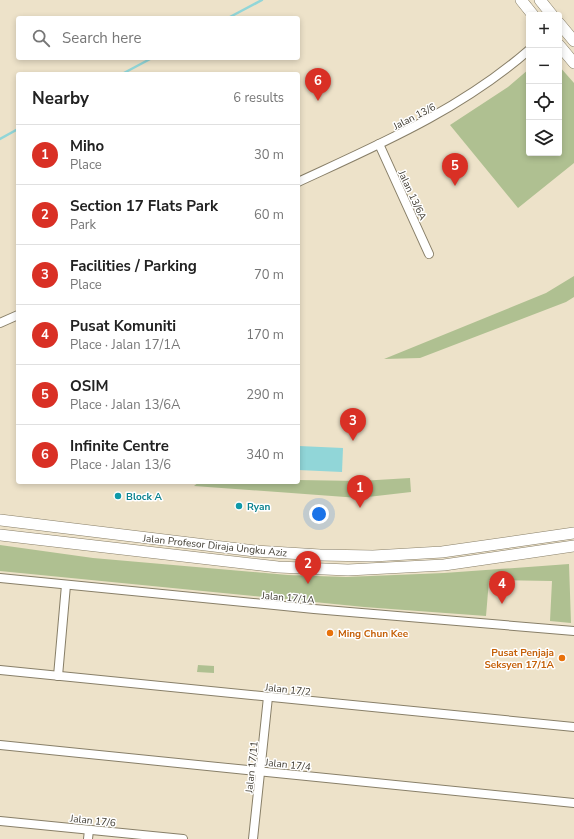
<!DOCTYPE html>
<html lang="en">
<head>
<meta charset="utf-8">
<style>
  body { margin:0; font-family:"Nunito Sans",sans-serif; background:#f2f2f2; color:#222 }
  .controls { position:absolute; right:12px; top:12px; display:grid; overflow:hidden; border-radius:4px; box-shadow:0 2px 6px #0003 }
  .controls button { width:36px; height:36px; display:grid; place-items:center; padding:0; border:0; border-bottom:1px solid #e0e0e0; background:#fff; color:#222; font:20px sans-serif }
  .you { position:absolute; left:319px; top:514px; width:14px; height:14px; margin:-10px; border:3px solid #fff; border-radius:50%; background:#1a73e8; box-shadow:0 0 0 6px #1a73e833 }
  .badge { display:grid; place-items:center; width:26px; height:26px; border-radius:50%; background:#d93025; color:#fff; font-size:13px; font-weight:700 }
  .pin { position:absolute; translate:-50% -33px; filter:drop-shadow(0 1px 2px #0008) }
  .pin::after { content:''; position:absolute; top:21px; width:14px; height:12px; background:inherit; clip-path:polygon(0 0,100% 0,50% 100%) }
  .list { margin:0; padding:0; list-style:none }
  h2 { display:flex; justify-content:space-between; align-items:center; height:52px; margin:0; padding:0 16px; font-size:17px }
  h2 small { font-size:13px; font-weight:400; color:#767676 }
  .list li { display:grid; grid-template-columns:26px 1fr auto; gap:12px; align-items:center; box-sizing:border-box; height:60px; padding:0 16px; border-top:1px solid #e0e0e0 }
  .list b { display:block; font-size:15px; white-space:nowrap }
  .list p { margin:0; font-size:13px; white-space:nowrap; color:#767676 }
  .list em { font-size:13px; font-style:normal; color:#767676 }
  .icon { flex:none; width:22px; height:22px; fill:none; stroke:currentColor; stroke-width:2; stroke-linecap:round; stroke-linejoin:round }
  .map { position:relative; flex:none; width:574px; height:839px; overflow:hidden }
  .search { position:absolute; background:#fff; box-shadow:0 2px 6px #0003; left:16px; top:16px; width:284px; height:44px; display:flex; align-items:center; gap:10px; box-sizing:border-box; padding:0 14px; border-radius:4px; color:#767676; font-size:15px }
  .panel { position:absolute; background:#fff; box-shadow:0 2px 6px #0003; left:16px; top:72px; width:284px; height:412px; border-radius:4px }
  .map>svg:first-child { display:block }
  .green { fill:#afc091 }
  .water { fill:#91d6d8 }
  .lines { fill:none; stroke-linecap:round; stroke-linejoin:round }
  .stream { stroke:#91d6d8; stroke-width:2.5 }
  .minor-casing { stroke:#887f68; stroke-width:10 }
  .major-casing { stroke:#887f68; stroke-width:12 }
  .minor { stroke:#fff; stroke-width:8 }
  .major { stroke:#fff; stroke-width:11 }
  .culture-dot { fill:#0f9aa8; stroke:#fff; stroke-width:1.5 }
  .food-dot { fill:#e8710a; stroke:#fff; stroke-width:1.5 }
  .labels { text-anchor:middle; stroke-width:3; stroke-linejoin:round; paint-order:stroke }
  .street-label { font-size:10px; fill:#3f3b31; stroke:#fff }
  .culture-label { font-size:10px; font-weight:bold; fill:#0d838f; stroke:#fff; text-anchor:start }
  .food-label { font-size:10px; font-weight:bold; fill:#c56008; stroke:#fff; text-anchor:start }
</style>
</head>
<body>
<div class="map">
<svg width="574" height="839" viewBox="0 0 574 839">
  <rect width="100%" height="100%" fill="#ede2c9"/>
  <g class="green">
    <path d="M559,66L574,83V163L518,208L450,125L508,87L529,69V153H559Z"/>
    <path d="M574,276V297L566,302L420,358L384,359L546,293Z"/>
    <path d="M410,478L411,492L359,498L194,486L199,482H298V480L360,481Z"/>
    <path d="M0,545L93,558L288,575L346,577L444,573L569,564L571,623L550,621L552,581L489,580L486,616L364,607L0,571Z"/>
    <path d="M198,665L214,666V673L197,672Z"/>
  </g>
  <path class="water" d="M299,446L343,448L342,472L298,470Z"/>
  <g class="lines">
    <g class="stream">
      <path d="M228,18L262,0"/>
      <path d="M122,74L152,58"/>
      <path d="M0,139L18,129"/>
    </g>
    <g class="minor-casing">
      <g id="minor">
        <path d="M379,144L429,254"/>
        <path d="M298,182C380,144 460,110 529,50"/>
        <path d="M0,323L18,315"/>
        <path d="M0,578L314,609L574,631"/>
        <path d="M0,670L574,727"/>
        <path d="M58,676L66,585"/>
        <path d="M0,745L574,803"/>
        <path d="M0,821L183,839"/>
        <path d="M88,839L89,830"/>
        <path d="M253,839L268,697"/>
      </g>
    </g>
    <g class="major-casing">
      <g id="major">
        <path d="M521,0L533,15"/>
        <path d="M540,0L552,15"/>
        <path d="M559,23L574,41"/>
        <path d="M559,45L574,63"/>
        <path d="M0,520L255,551L320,555L373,556L442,552L574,533"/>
        <path d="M0,535L278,567L348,570L444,565L574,546"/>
      </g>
    </g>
    <use href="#minor" class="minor"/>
    <use href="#major" class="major"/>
  </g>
  <g class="culture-dot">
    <circle cx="118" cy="496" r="4"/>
    <circle cx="239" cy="506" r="4"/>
  </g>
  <g class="food-dot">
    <circle cx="330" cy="633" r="4"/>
    <circle cx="562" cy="658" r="4"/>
  </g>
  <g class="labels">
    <g class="street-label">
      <text transform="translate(414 116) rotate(-27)" y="4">Jalan 13/6</text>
      <text transform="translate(413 195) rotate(65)" y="4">Jalan 13/6A</text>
      <text transform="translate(215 545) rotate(6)" y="4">Jalan Profesor Diraja Ungku Aziz</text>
      <text transform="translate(288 597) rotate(5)" y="4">Jalan 17/1A</text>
      <text transform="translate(288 689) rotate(6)" y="4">Jalan 17/2</text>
      <text transform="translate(288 764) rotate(6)" y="4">Jalan 17/4</text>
      <text transform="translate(251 767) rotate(-84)" y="4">Jalan 17/11</text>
      <text transform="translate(93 820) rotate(6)" y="4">Jalan 17/6</text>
    </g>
    <g class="culture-label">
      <text x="126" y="500">Block A</text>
      <text x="247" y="510">Ryan</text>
    </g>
    <g class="food-label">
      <text x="338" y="637">Ming Chun Kee</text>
      <text x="554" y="656" text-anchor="end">Pusat Penjaja<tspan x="554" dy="12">Seksyen 17/1A</tspan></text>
    </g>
  </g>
</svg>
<div class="controls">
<button>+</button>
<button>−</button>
<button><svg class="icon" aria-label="locate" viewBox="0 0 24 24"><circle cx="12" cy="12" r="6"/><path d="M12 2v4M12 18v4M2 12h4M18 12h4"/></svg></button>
<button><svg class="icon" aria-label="layers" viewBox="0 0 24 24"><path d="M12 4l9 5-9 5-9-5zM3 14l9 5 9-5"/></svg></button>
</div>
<div class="you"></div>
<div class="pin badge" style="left:360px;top:508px">1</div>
<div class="pin badge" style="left:308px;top:584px">2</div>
<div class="pin badge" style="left:353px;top:441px">3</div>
<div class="pin badge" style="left:502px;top:604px">4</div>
<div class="pin badge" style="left:455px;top:186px">5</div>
<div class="pin badge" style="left:318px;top:101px">6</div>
<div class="search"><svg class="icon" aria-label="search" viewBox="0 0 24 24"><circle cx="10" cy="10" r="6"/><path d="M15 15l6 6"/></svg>Search here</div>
<section class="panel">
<h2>Nearby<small>6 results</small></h2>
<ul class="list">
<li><span class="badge">1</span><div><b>Miho</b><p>Place</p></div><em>30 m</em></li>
<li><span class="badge">2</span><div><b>Section 17 Flats Park</b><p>Park</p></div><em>60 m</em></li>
<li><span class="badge">3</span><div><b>Facilities / Parking</b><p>Place</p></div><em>70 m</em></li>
<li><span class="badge">4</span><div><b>Pusat Komuniti</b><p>Place · Jalan 17/1A</p></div><em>170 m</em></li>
<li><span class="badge">5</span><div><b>OSIM</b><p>Place · Jalan 13/6A</p></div><em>290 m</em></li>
<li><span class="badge">6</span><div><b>Infinite Centre</b><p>Place · Jalan 13/6</p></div><em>340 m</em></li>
</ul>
</section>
</div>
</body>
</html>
